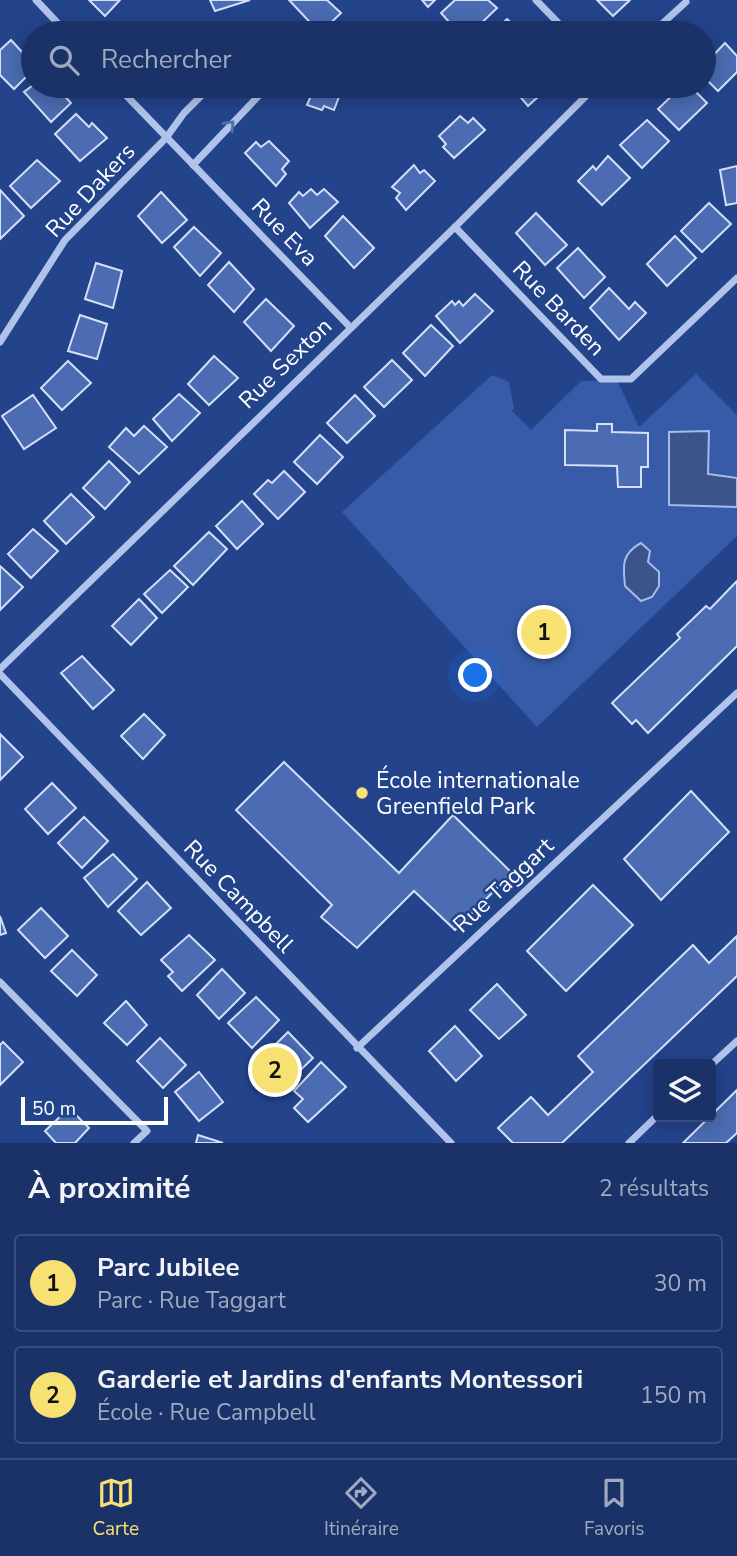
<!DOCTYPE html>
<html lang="fr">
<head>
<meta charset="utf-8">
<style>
  body { margin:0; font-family:"Nunito Sans",sans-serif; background:#273e71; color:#f1f3f6 }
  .controls { position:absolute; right:21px; bottom:21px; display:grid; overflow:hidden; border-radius:7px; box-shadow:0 4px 18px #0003 }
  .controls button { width:63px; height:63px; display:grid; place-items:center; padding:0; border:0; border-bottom:2px solid #384d7c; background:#1a3268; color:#f1f3f6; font:35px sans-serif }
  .scale { position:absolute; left:21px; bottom:18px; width:147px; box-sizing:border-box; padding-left:7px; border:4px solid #fff; border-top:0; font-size:19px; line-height:24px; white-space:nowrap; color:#fff; -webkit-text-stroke:5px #23438b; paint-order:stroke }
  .you { position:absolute; left:476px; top:676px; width:24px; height:24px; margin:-18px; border:5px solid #fff; border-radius:50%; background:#1a73e8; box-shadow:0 0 0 10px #1a73e833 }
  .badge { display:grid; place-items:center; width:46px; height:46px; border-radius:50%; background:#f6e172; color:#111; font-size:23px; font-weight:700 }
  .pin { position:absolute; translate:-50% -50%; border:4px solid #fff; box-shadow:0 2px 7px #0006 }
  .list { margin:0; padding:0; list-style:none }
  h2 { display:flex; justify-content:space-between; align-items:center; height:91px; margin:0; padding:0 28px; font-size:30px }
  h2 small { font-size:23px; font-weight:400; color:#9faac0 }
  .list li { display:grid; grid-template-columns:46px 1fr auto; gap:21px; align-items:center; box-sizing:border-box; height:98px; margin:0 14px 14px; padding:0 14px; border:2px solid #384d7c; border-radius:7px }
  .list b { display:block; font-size:26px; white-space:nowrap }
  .list p { margin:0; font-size:23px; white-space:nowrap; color:#9faac0 }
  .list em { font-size:23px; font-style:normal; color:#9faac0 }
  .icon { flex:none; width:38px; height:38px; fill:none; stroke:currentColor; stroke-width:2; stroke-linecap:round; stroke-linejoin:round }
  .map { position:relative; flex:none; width:737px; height:1143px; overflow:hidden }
  .search { position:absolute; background:#1a3268; box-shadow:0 4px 18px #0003; left:21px; right:21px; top:21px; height:77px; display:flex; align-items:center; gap:18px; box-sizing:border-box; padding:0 24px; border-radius:38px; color:#9faac0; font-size:26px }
  .sheet { height:315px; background:#1a3268 }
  nav { display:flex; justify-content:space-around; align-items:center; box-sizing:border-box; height:98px; border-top:2px solid #384d7c; background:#1a3268; font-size:19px; color:#9faac0 }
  nav a { display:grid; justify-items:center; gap:4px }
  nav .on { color:#f6e172 }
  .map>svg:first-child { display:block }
  .green { fill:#375ba8 }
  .water { fill:#3c5489; stroke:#a4bcec; stroke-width:2 }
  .building { fill:#4b6cb2; stroke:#d5e0f8; stroke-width:2 }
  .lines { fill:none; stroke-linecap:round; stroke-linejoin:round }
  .street { stroke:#b0c3eb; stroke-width:7 }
  .oneway { stroke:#5470ad }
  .poi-dot { fill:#f6e172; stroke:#23438b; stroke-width:2.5 }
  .labels { text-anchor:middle; stroke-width:5; stroke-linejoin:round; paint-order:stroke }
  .street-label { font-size:23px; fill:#fff; stroke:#23438b }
  .poi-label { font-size:23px; fill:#fff; stroke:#23438b; text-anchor:start }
</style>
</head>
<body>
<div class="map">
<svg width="737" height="1143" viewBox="0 0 737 1143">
  <rect width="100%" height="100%" fill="#23438b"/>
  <path class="green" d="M696,374L737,415V536L537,727L342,512L492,375L509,382L514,408L512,411L531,430L581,381L617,380L639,427Z"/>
  <g class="water">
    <path d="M709,431L708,474L737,478V507L669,505V432Z"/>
    <path d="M641,543L650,551L648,562L659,572V586L652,597L641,601L625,586C623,566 621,554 641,543Z"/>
  </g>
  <g class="building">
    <path d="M89,0H120L105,16Z"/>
    <path d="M210,0H250L215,11Z"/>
    <path d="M289,0H327L341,13L320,33Z"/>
    <path d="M422,0H435L428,7Z"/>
    <path d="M455,0H488L497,8L471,33H459L441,13Z"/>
    <path d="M597,0H630L613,16Z"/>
    <path d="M507,19L522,33H492Z"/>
    <path d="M154,24L165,33H136L142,27L148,32Z"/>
    <path d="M11,40L33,64V70L14,89L0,75V50Z"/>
    <path d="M725,43L737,56V72L718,91L704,77V65Z"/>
    <path d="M33,85L55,86L71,103L51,122L24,92Z"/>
    <path d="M315,86H343L334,110L324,106L322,110L307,105Z"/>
    <path d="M511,86H550L528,106Z"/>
    <path d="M682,86H690L707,103L679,130L658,109Z"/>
    <path d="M76,114L89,127L92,123L107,138L80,161L55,134Z"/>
    <path d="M460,116L468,123L473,118L485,130L454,158L443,147L446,144L439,136Z"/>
    <path d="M647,120L669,141L642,168L620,145Z"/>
    <path d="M269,141L289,161L282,169L286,174L276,186L245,153L256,142L261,147Z"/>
    <path d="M608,156L630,178L602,205L578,181L593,166L596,170Z"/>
    <path d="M37,160L60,181L31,208L10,186Z"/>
    <path d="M414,165L420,173L424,170L435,181L406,210L396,198L400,193L392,187Z"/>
    <path d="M737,166V203L726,205L720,170Z"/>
    <path d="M311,189L317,195L324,189L338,202L310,228L289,203L299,192L303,196Z"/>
    <path d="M0,190L24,216L0,239Z"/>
    <path d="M161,192L187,220L162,243L138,216Z"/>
    <path d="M709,203L731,224L702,252L681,231Z"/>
    <path d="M536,213L567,245L545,265L516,233Z"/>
    <path d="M343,216L374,248L354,268L325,236Z"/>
    <path d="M194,227L221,253L200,276L174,247Z"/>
    <path d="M675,236L696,258L667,286L647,264Z"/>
    <path d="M578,248L605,277L584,298L557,268Z"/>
    <path d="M229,262L254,289L234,312L208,285Z"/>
    <path d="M96,263L122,271L113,308L85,299Z"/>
    <path d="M609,288L629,309L635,302L646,313L619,340L590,308Z"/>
    <path d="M475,294L493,311L460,343L436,316L452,301L455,305L459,301L463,306Z"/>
    <path d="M266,299L294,326L271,351L244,322Z"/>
    <path d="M80,315L107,324L97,359L68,351Z"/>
    <path d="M431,325L453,346L425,376L403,353Z"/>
    <path d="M214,356L238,378L209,405L188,384Z"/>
    <path d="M392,360L412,380L384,407L364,387Z"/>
    <path d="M68,361L91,383L62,410L41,388Z"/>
    <path d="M179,394L200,413L172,441L153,419Z"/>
    <path d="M33,395L56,428L24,449L2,416Z"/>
    <path d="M355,395L375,416L347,443L327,423Z"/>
    <path d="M597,424H612V432L648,433V467H641V487H618L617,466L565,465V430L597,431Z"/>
    <path d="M144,426L167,447L139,474L109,447L126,428L134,436Z"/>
    <path d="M320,435L343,457L317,484L294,462Z"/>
    <path d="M109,461L130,482L105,509L83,488Z"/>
    <path d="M284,471L305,492L278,519L254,494L268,480L272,483Z"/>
    <path d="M71,494L94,517L66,544L44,521Z"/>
    <path d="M242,501L263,524L237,549L216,526Z"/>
    <path d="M33,529L58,551L31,578L8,554Z"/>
    <path d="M209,532L227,549L193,585L174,566Z"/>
    <path d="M0,566L23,587L0,610Z"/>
    <path d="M170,570L188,587L162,613L144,594Z"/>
    <path d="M737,581V646L648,733L636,720L632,724L612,703L680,638L677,634L706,606L710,609Z"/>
    <path d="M139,599L157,618L131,645L112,626Z"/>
    <path d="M82,656L114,690L93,709L61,673Z"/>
    <path d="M144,714L165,735L143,759L121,736Z"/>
    <path d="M0,734L23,757L0,780Z"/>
    <path d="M284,762L399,873L453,815L512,873L455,930L414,891L357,948L321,917L332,905L236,810Z"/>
    <path d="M52,783L76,808L48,834L25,809Z"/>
    <path d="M691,791L729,832L661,900L624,859Z"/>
    <path d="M84,817L108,841L82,868L58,843Z"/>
    <path d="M113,854L137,879L108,907L84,878Z"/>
    <path d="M147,882L171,908L141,935L118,911Z"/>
    <path d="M593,885L633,925L566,991L527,951Z"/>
    <path d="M41,908L68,936L45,958L18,930Z"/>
    <path d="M0,916L6,933L0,935Z"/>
    <path d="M189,935L215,960L182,991L168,976L173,972L161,960Z"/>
    <path d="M737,936V976L562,1143H513L498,1128L531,1097L548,1115L593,1072L578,1056L693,945L709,963Z"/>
    <path d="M72,950L97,975L77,996L51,971Z"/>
    <path d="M222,969L245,993L219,1019L197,995Z"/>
    <path d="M497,984L526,1015L499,1039L470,1010Z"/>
    <path d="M256,997L279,1020L252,1048L228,1023Z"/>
    <path d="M126,1001L147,1025L127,1045L104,1023Z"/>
    <path d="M455,1026L482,1056L456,1081L429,1051Z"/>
    <path d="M288,1032L313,1058L286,1084L262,1058Z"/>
    <path d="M160,1038L186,1065L163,1088L137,1061Z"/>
    <path d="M3,1042L23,1062L0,1085V1045Z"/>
    <path d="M321,1062L346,1087L308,1122L294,1108L303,1099L294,1091Z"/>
    <path d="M199,1072L223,1102L199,1121L175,1092Z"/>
    <path d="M737,1090V1133L726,1143H683Z"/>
    <path d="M69,1108L89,1128L75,1143H56L45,1131Z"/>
    <path d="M198,1135L223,1143H196Z"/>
  </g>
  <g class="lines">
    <g class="street">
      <path d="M36,0L67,33"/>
      <path d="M536,0L568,33"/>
      <path d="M652,33L686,2"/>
      <path d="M117,86L350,327"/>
      <path d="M193,165L268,86"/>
      <path d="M455,227L601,379H631L737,278"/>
      <path d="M0,342L65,240L166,138L184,113L211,86"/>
      <path d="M0,669L455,227L596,86"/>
      <path d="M0,674L451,1143"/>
      <path d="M0,982L147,1131L134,1143"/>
      <path d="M357,1048L737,693"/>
      <path d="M711,1065L737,1041"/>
      <path d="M629,1143L658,1115"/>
    </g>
  </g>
  <defs><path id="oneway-chevron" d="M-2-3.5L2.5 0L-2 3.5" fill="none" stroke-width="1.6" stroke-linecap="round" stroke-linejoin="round" transform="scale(1.75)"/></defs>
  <use class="oneway" href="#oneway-chevron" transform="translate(230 125) rotate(-46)"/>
  <circle class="poi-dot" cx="362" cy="793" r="7"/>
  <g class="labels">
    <g class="street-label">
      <text transform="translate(90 190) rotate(-47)" y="8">Rue Dakers</text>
      <text transform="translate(285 232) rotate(46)" y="8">Rue Eva</text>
      <text transform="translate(559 308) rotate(46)" y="8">Rue Barden</text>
      <text transform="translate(285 363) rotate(-44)" y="8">Rue Sexton</text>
      <text transform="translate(503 885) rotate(-43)" y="8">Rue Taggart</text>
      <text transform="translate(239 896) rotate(46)" y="8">Rue Campbell</text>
    </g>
    <g class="poi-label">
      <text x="376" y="788">École internationale<tspan x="376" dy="26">Greenfield Park</tspan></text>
    </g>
  </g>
</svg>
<div class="controls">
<button><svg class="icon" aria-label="layers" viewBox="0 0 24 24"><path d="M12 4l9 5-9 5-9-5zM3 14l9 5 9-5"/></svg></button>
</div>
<div class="scale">50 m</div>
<div class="you"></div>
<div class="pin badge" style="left:544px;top:632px">1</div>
<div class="pin badge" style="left:275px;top:1070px">2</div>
<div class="search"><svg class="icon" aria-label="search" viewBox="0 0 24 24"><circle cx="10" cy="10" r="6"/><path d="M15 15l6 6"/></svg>Rechercher</div>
</div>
<section class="sheet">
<h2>À proximité<small>2 résultats</small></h2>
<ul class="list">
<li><span class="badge">1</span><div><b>Parc Jubilee</b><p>Parc · Rue Taggart</p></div><em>30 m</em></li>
<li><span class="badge">2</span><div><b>Garderie et Jardins d'enfants Montessori</b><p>École · Rue Campbell</p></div><em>150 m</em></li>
</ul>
</section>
<nav>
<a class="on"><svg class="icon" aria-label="map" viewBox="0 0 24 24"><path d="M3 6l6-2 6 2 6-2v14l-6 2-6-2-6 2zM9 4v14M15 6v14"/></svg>Carte</a>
<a><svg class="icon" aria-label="directions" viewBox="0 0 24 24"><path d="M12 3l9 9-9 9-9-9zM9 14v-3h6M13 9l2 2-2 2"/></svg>Itinéraire</a>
<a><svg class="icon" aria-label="saved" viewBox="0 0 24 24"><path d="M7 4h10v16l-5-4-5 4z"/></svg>Favoris</a>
</nav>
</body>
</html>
